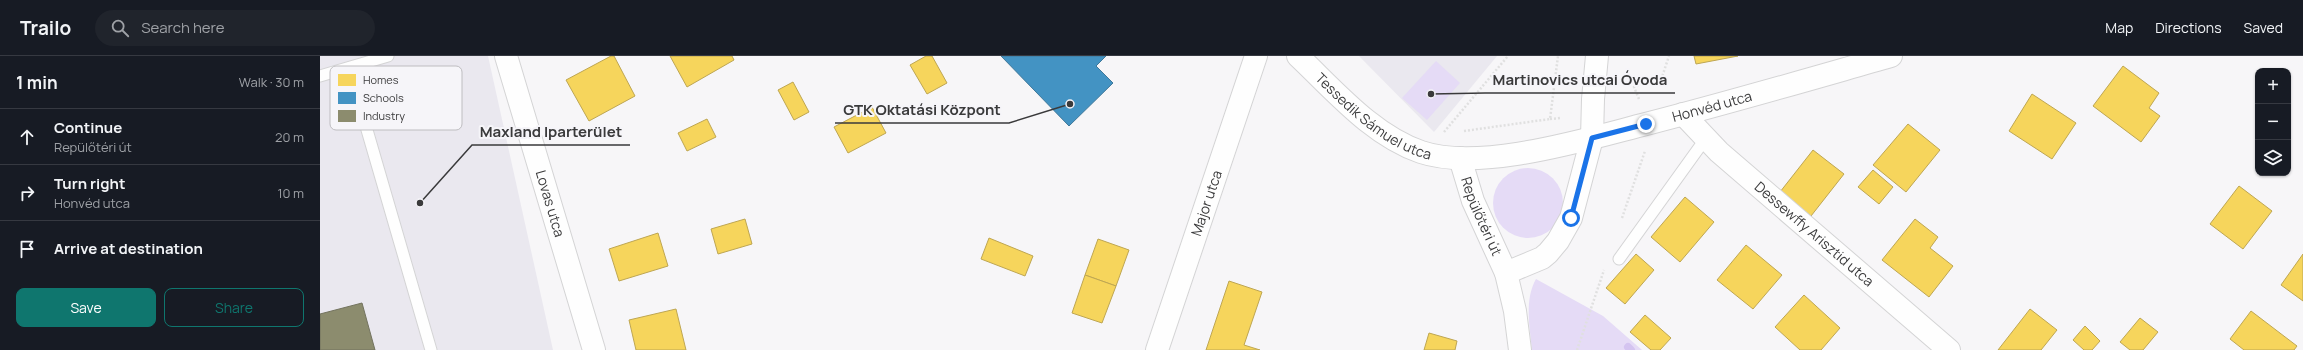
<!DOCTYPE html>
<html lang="en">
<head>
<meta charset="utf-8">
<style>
  body { margin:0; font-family:Manrope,sans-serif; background:#20242c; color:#f1f3f6 }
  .controls { position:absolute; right:12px; top:12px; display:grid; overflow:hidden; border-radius:8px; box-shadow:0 1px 3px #0004 }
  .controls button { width:36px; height:36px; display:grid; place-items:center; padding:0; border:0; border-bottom:1px solid #363941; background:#171b24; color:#f1f3f6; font:20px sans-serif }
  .stop { position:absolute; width:12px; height:12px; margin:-9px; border:3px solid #1a73e8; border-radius:50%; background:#fff }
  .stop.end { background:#1a73e8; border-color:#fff; box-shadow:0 1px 4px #0008 }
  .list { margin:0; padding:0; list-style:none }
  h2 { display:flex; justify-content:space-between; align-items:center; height:52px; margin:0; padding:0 16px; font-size:17px }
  h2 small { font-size:13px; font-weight:400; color:#9ea1a6 }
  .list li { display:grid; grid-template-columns:26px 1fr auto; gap:12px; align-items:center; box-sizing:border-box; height:56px; padding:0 16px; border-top:1px solid #363941 }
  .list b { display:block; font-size:15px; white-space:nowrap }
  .list p { margin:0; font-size:13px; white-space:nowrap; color:#9ea1a6 }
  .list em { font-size:13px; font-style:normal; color:#9ea1a6 }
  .actions { display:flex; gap:8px; padding:12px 16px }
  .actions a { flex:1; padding:9px 0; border:1px solid #0f766e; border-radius:8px; text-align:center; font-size:14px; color:#0f766e }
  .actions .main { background:#0f766e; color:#fff }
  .icon { flex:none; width:22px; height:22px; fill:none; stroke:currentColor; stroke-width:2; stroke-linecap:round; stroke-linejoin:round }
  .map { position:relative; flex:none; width:1983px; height:294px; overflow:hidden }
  header { display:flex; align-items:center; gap:24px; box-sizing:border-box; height:56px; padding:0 20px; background:#171b24; border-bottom:1px solid #363941 }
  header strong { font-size:19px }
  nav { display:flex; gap:22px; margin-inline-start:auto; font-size:14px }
  .search { width:280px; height:36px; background:#20242c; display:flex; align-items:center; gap:10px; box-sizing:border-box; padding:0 14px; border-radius:22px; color:#9ea1a6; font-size:15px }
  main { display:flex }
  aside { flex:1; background:#171b24 }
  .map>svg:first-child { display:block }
  .built { fill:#eae8ef }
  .green { fill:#e5dbf6 }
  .homes { fill:#f6d55c; stroke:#bea652 }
  .schools { fill:#4393c3; stroke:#40789a }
  .industry { fill:#8c8c6e; stroke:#73735f }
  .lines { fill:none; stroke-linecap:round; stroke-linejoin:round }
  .stream { stroke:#d4c4f0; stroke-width:8 }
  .lane-casing { stroke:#d4d4d5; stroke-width:13 }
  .street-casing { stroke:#d4d4d5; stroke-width:24 }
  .path { stroke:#e0e0e0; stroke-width:2.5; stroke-dasharray:2 2; stroke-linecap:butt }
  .lane { stroke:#fefefe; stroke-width:11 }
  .street { stroke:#fefefe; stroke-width:22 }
  .route { stroke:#1a73e8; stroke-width:5 }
  .labels { text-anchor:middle; stroke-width:4; stroke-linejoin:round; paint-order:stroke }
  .street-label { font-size:14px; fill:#3a3a3b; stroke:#f6f5f9 }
  .key { fill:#f6f5f9; stroke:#bebdc0; stroke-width:1 }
  .key-label { font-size:11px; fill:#3a3a3b }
  .leader { fill:none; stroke:#3a3a3b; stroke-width:1.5 }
  .callout-dot { fill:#3a3a3b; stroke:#f6f5f9; stroke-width:1.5 }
  .callout-label { font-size:15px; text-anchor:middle; font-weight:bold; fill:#3a3a3b; stroke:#f6f5f9; stroke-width:4; stroke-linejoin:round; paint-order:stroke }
</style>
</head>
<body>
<header>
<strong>Trailo</strong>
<div class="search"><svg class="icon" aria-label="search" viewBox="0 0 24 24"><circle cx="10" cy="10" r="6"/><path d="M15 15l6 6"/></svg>Search here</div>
<nav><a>Map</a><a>Directions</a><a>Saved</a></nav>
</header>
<main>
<aside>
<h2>1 min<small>Walk · 30 m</small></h2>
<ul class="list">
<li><svg class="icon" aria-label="ahead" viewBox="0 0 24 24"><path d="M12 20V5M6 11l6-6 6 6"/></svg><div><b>Continue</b><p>Repülőtéri út</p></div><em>20 m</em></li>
<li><svg class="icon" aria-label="right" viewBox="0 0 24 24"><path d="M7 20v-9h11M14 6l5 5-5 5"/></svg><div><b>Turn right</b><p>Honvéd utca</p></div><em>10 m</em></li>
<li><svg class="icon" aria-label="arrive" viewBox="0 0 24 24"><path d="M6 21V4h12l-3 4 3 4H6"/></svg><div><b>Arrive at destination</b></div></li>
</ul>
<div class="actions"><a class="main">Save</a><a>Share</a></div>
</aside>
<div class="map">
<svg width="1983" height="294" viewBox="0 0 1983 294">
  <rect width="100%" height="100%" fill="#f7f6f8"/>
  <g class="built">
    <path d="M0,0H168L233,294H0Z"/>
    <path d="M1039,0H1177L1114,76Z"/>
  </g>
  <g class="green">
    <path d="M1116,5L1140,27L1107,64L1082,42Z"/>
    <circle cx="1208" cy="147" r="35"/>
    <path d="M1216,223L1283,260L1322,294H1212C1210,271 1204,244 1216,223Z"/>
  </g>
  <g class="homes">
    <path d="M291,0H294L315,40L269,65L246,24Z"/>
    <path d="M350,0H412L414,4L367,31Z"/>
    <path d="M606,0H612L627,27L607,38L590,9Z"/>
    <path d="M1374,0H1418L1376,8Z"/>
    <path d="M1803,10L1839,37L1829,52L1840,60L1821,86L1773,50Z"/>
    <path d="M473,26L489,56L474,64L458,34Z"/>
    <path d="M1712,38L1756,67L1732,103L1689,75Z"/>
    <path d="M552,51L566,77L528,97L514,71Z"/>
    <path d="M387,63L396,81L367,95L358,77Z"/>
    <path d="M1588,68L1620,94L1586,136L1553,109Z"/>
    <path d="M1493,94L1524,118L1491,160L1460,136Z"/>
    <path d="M1553,114L1573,131L1559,148L1538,131Z"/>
    <path d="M1919,130L1952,155L1923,193L1890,168Z"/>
    <path d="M1365,141L1394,166L1360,206L1331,181Z"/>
    <path d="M425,163L432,188L398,198L391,173Z"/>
    <path d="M1595,163L1618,181L1610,192L1633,210L1609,241L1562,204Z"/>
    <path d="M338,177L348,210L299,225L289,193Z"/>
    <path d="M669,182L713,200L705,220L661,203Z"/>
    <path d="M778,183L809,194L796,230L765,219Z"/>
    <path d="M1426,189L1462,219L1433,253L1397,224Z"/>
    <path d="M1316,198L1334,214L1305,248L1286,232Z"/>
    <path d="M1983,198V245L1961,229Z"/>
    <path d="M765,219L796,230L782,267L752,257Z"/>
    <path d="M909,225L942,236L924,289L940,294H886Z"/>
    <path d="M1484,239L1520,272L1501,294H1480L1455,271Z"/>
    <path d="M356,253L366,294H316L309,264Z"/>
    <path d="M1710,253L1737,274L1721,294H1678Z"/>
    <path d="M1931,255L1977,290L1974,294H1924L1910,283Z"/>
    <path d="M1325,259L1351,282L1340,294H1331L1310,276Z"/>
    <path d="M1820,262L1838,276L1823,294H1810L1800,286Z"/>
    <path d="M1765,270L1780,285L1772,294H1764L1753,284Z"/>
    <path d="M1109,277L1137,285L1135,294H1104Z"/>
  </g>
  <path class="schools" d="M681,0H786L776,10L793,27L749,70Z"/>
  <path class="industry" d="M42,247L55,294H0V258Z"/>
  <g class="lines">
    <path class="stream" d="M1308,291L1311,294"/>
    <g class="lane-casing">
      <g id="lane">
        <path d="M29,12L111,294"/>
        <path d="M0,20L68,0"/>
        <path d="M1299,203L1386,82"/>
      </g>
    </g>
    <g class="street-casing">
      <g id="street">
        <path id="s1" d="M186,0L274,294"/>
        <path id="s2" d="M978,0C1015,35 1052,79 1101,96C1160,116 1267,83 1326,68C1408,47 1490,23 1571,0"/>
        <path id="s3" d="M1363,58L1399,96L1629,294"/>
        <path id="s4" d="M1140,102L1153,145L1186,217L1195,255L1200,294"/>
        <path d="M1186,217L1222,202L1228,197L1238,185L1251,162L1272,82L1273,43L1277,0"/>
        <path id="s5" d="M837,294L936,0"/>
      </g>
    </g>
    <g class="path">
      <path d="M1319,43L1314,31L1342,21L1349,0"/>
      <path d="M1230,63L1241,62"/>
      <path d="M1144,75L1230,63L1238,0"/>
      <path d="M1124,76L1188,0"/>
      <path d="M1302,162L1325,95"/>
      <path d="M1257,294L1284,214"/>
    </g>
    <use href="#lane" class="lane"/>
    <use href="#street" class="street"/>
  </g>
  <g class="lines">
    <path class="route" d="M1251,162L1272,82L1326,68"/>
  </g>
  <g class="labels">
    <g class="street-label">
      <text dy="5" stroke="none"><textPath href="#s2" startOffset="455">Honvéd utca</textPath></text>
      <text dy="5" stroke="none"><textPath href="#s2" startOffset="98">Tessedik Sámuel utca</textPath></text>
      <text dy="5" stroke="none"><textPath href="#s1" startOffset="154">Lovas utca</textPath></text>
      <text dy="5" stroke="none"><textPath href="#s5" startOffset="155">Major utca</textPath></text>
      <text dy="5" stroke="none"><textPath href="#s4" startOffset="62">Repülőtéri út</textPath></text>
      <text dy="5" stroke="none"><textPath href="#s3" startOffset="178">Dessewffy Arisztid utca</textPath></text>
    </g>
  </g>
  <rect x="10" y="10" width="132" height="64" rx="6" class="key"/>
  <rect x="18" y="18" width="18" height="12" fill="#f6d55c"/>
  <rect x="18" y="36" width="18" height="12" fill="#4393c3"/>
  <rect x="18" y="54" width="18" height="12" fill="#8c8c6e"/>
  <g class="key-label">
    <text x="43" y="28">Homes</text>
    <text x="43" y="46">Schools</text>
    <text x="43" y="64">Industry</text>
  </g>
  <path class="leader" d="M1111 38L1165 37H1355M750 48L689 67H515M100 147L152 89H310"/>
  <g class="callout-dot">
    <circle cx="1111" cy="38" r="4"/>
    <circle cx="750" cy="48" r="4"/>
    <circle cx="100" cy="147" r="4"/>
  </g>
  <g class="callout-label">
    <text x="1260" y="29">Martinovics utcai Óvoda</text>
    <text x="602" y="59">GTK Oktatási Központ</text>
    <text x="231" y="81">Maxland Iparterület</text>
  </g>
</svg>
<div class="controls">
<button>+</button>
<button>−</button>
<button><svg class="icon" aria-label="layers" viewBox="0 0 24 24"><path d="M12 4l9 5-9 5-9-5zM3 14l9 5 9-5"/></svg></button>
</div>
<div class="stop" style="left:1251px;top:162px"></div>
<div class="stop end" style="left:1326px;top:68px"></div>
</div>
</main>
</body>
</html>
